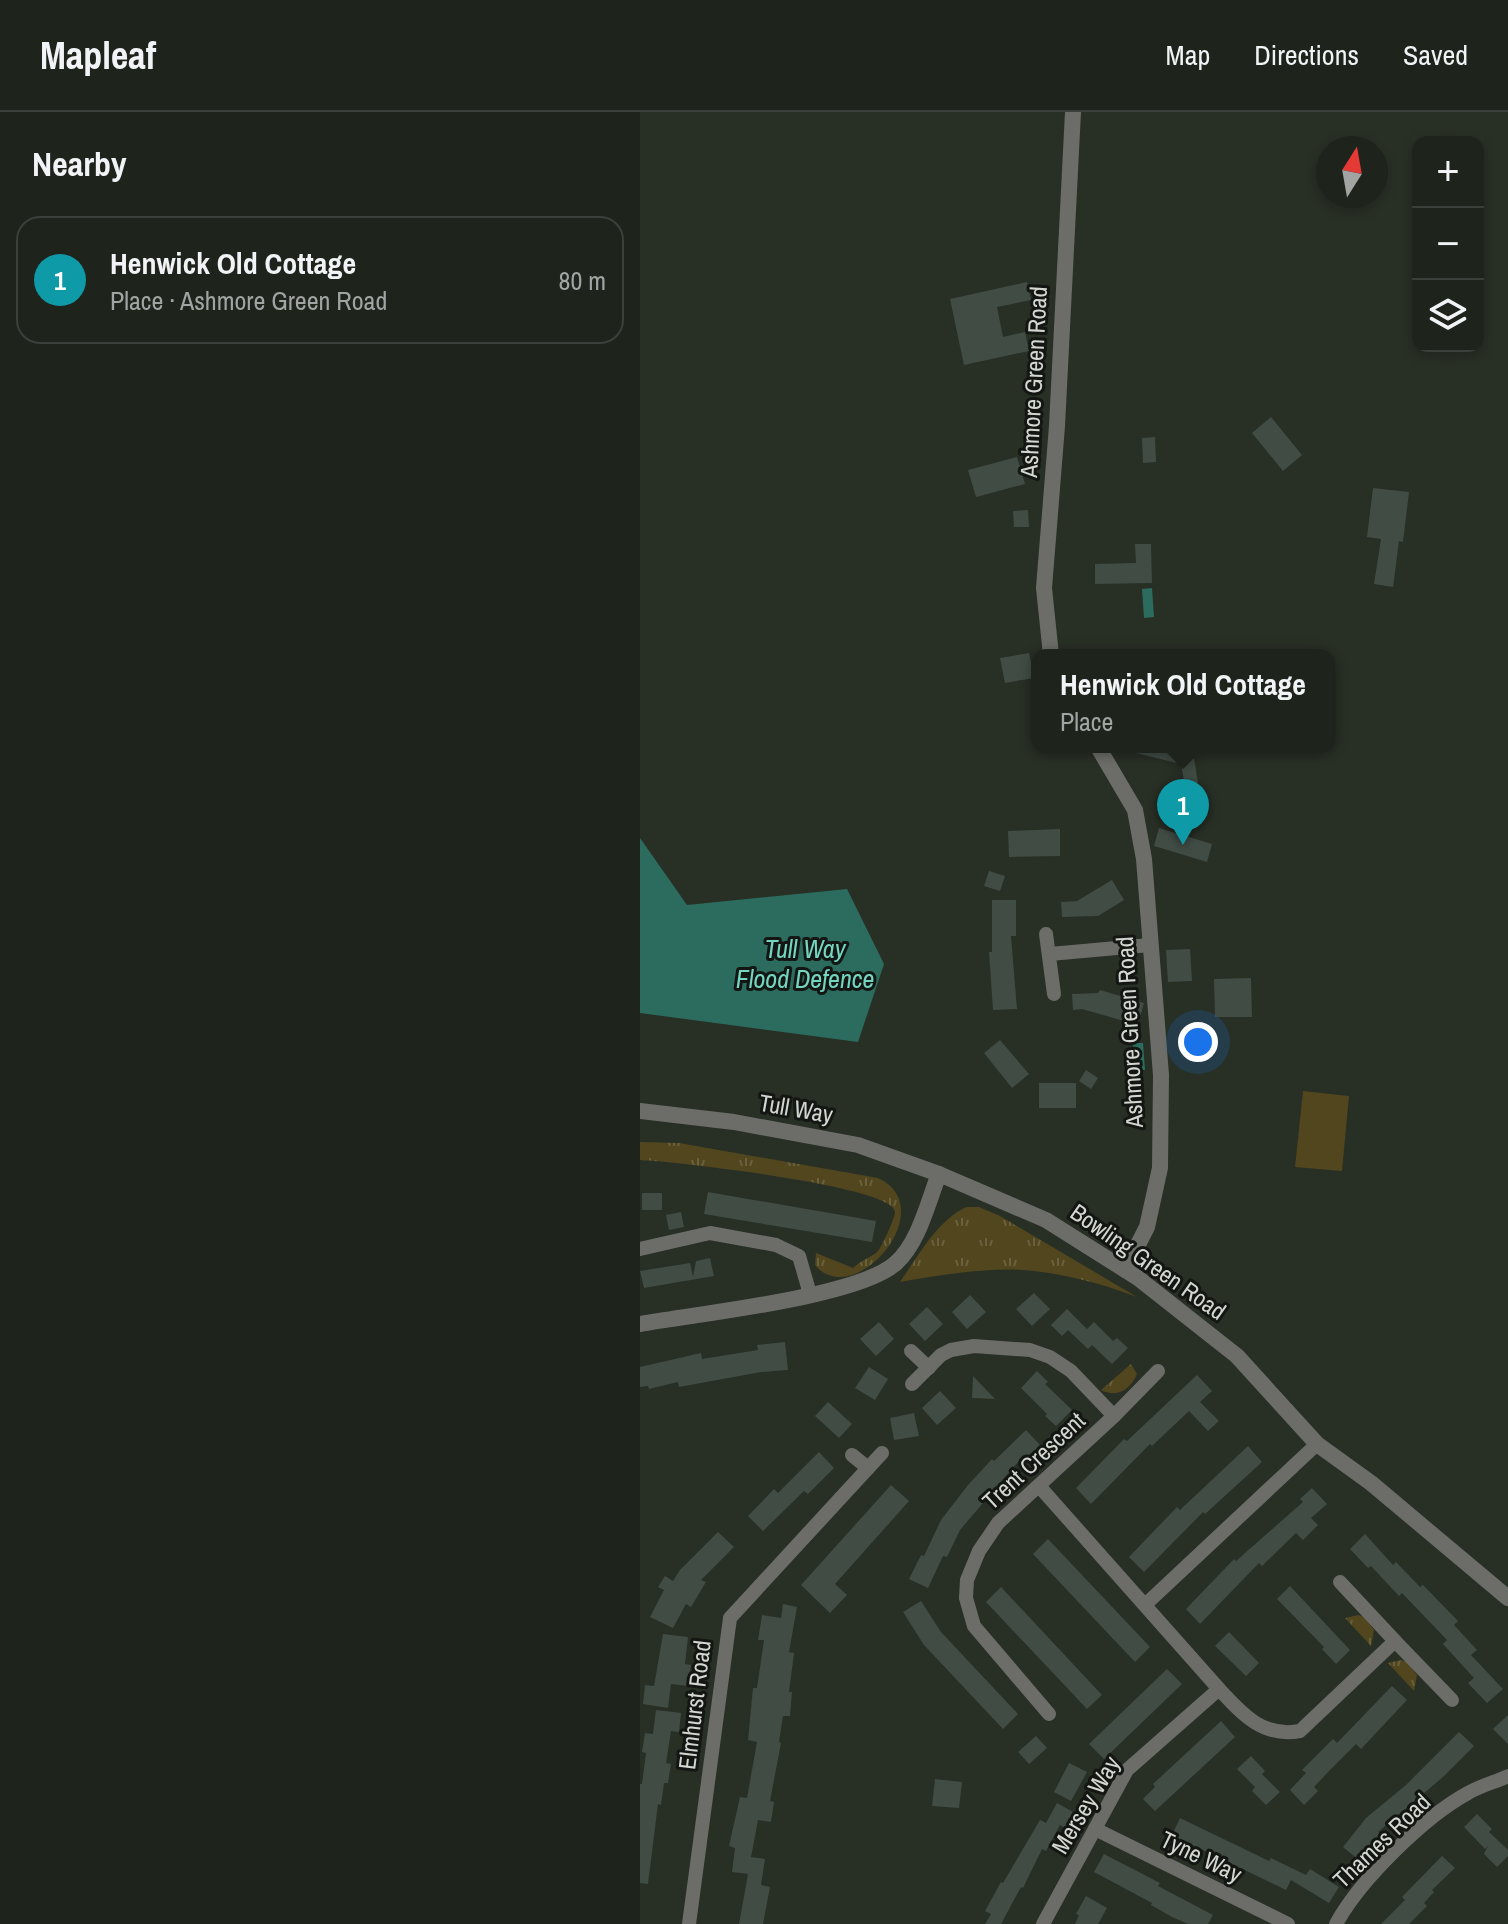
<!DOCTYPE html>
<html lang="en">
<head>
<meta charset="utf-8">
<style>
  body { margin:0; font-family:"Archivo Narrow",sans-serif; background:#2b2f29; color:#f1f3f6 }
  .controls { position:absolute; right:24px; top:24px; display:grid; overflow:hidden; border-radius:16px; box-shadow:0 4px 12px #0003 }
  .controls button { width:72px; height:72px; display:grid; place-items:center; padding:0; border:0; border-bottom:2px solid #3c403b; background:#1e231c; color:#f1f3f6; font:40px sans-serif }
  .compass { position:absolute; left:676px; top:24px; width:72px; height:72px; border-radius:50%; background:#1e231c; box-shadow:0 4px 12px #0003; rotate:11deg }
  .you { position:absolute; left:558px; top:930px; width:28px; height:28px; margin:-20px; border:6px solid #fff; border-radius:50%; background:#1a73e8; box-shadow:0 0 0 12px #1a73e833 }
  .badge { display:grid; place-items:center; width:52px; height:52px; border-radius:50%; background:#71c1f5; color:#fff; font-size:26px; font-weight:700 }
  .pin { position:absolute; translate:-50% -66px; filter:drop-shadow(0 2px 4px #0008) }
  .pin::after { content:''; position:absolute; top:42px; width:28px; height:24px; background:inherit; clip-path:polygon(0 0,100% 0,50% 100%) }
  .popup { position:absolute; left:391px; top:537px; width:304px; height:104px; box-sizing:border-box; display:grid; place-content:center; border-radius:16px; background:#1e231c; filter:drop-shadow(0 2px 6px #0005); font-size:26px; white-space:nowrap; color:#a1a4a3 }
  .popup b { font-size:30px; color:#f1f3f6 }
  .popup::after { content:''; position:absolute; left:50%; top:100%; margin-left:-16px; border:16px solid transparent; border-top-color:#1e231c }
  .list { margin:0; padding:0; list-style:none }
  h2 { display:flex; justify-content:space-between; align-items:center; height:104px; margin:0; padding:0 32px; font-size:34px }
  h2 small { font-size:26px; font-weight:400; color:#a1a4a3 }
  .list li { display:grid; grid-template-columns:52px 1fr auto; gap:24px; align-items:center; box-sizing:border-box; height:128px; margin:0 16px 16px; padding:0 16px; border:2px solid #3c403b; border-radius:24px }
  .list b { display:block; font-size:30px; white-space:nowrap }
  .list p { margin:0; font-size:26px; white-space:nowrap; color:#a1a4a3 }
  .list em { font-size:26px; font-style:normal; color:#a1a4a3 }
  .icon { flex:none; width:44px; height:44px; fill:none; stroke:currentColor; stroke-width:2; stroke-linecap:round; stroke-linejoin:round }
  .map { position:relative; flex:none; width:868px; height:1812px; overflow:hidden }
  header { display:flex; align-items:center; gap:48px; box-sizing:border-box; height:112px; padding:0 40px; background:#1e231c; border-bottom:2px solid #3c403b }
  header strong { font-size:38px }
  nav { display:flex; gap:44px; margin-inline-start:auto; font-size:28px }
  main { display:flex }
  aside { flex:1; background:#1e231c }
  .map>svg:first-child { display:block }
  .grass { fill:url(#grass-tufts) }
  .park { fill:#51461d }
  .water { fill:#2c6c5f }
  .building { fill:#414c45 }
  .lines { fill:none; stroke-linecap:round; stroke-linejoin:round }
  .minor { stroke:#6c6d68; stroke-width:14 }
  .tertiary { stroke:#6c6d68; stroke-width:16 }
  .labels { text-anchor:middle; stroke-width:6; stroke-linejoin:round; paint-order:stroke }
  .street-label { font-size:24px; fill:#d3d7d1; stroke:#131612 }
  .water-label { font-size:26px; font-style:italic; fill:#73d6c0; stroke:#131612 }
</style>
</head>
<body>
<header>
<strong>Mapleaf</strong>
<nav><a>Map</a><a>Directions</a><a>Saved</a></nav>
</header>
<main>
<aside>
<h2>Nearby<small></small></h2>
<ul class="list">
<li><span class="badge" style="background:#0f9aa8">1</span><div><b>Henwick Old Cottage</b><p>Place · Ashmore Green Road</p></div><em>80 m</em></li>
</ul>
</aside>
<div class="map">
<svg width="868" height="1812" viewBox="0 0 868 1812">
  <defs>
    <pattern id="grass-tufts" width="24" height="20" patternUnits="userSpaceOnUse" patternTransform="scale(2)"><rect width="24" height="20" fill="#51461d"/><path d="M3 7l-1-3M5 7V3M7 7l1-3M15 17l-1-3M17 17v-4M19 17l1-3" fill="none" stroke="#69603d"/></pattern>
  </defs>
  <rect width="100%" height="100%" fill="#282f25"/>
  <g class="grass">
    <path d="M0,1030L39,1031L238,1066C303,1096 214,1200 175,1153L176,1141L213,1156C221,1148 232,1145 238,1139C242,1134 255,1106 255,1100C255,1074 30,1049 0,1048Z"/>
    <path d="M326,1095H339L360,1104L497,1185C460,1171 423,1161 383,1158C349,1155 294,1164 260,1170C279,1143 296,1110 326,1095Z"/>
    <path d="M491,1252L497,1262C490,1278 477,1286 461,1278Z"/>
    <path d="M718,1503L724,1505L734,1518L731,1534L705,1506Z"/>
    <path d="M761,1548L767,1550L777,1563L774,1579L748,1551Z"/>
  </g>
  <path class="park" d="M663,979L709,984L702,1059L655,1055Z"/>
  <g class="water">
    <path d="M512,476L514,505L504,506L502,477Z"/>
    <path d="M0,726L47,793L207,777L244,852L218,930L0,901Z"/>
    <path d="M493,931H503L505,958H494Z"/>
  </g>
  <g class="building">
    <path d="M387,170L391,188L357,195L363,225L385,220L389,239L324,253L310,187Z"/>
    <path d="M631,305L662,343L643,359L612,321Z"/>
    <path d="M515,325L516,350L503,351L502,326Z"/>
    <path d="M377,345L385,372L336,385L328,358Z"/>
    <path d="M733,376L769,380L763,430L759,429L753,475L734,472L741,427L727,425Z"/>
    <path d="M388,398L389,415H374L373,399Z"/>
    <path d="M495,432H511L512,471L455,472V452L496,451Z"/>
    <path d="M389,541L394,566L365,571L360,546Z"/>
    <path d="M492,635H536L534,643L553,640L558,671L545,674L541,652L492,640Z"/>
    <path d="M519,716L572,732L567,750L514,734Z"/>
    <path d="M420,717V744L369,745L368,719Z"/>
    <path d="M349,759L365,764L360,779L344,774Z"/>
    <path d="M472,768L484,788L458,804L422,805L421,790L437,789Z"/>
    <path d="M352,788H376V824H371L377,897L353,898L349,840H352Z"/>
    <path d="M550,837L552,869L528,870L526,838Z"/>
    <path d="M611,866L612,905H575L574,867Z"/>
    <path d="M460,878L504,891L498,913L442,897L433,898L432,882L458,881Z"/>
    <path d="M360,928L389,962L372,976L344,941Z"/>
    <path d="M446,958L458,966L451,977L439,969Z"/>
    <rect x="399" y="971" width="37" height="25"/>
    <path d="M68,1080L236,1109L232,1130L64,1102Z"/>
    <rect x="2" y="1081" width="20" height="17"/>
    <path d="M41,1100L44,1115L29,1118L26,1103Z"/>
    <path d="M70,1146L74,1164L4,1176L0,1159L50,1151L53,1165L56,1149Z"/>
    <path d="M394,1181L410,1197L392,1214L376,1197Z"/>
    <path d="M330,1183L346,1200L327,1217L312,1200Z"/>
    <path d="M287,1195L303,1212L285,1229L269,1212Z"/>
    <path d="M427,1197L447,1217L454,1210L473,1229L477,1226L488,1236L472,1252L452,1233L448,1237L428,1218L422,1224L411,1213Z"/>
    <path d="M239,1210L254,1227L236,1244L220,1227Z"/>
    <path d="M145,1230L148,1258L121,1260L39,1275L38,1270L9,1277L8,1274L0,1275V1255L61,1241L62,1247L118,1238L117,1233Z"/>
    <path d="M229,1255L248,1267L235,1288L215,1276Z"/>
    <path d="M397,1259L408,1270L405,1272L432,1298L416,1314L405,1304L407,1302L381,1276Z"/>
    <path d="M557,1263L572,1279L560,1290L579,1309L568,1319L549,1299L512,1334L510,1332L451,1392L436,1376L484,1327L487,1329Z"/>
    <path d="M333,1264L355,1287L332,1286Z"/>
    <path d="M300,1279L316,1296L297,1313L282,1296Z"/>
    <path d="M188,1290L212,1312L199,1326L175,1304Z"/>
    <path d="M274,1301L279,1324L254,1328L250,1306Z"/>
    <path d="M386,1318L400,1333L381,1352L378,1350L320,1418L307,1445L303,1444L288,1476L269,1467L281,1443L284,1444L301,1408L328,1373L352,1347L354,1349Z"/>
    <path d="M608,1334L622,1350L565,1402L563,1400L504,1460L489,1445L537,1395L540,1398Z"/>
    <path d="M179,1340L194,1356L168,1382L164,1379L123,1419L108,1404L134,1377L138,1381Z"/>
    <path d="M251,1373L269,1389L195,1472L207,1483L190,1501L161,1473Z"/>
    <path d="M672,1376L687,1392L671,1406L678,1413L663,1428L656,1421L622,1454L619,1451L560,1512L546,1497L594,1447L596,1449L663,1390L660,1387Z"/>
    <path d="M78,1420L94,1435L61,1468L66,1470L51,1495L46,1492L33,1516L10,1505L24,1478L18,1475L25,1464L33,1469L40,1458Z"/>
    <path d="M725,1422L753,1453L756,1450L780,1475L783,1473L818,1509L814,1513L837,1538L831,1543L863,1577L847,1591L828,1571L834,1566L803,1532L807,1528L762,1481L759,1484L731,1454L728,1456L710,1437Z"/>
    <path d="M408,1427L510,1535L495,1550L393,1442Z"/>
    <path d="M650,1474L710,1538L696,1552L682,1537L684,1535L637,1487Z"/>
    <path d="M361,1475L462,1583L447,1597L346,1490Z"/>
    <path d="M281,1489L301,1520L378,1602L363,1617L284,1533L263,1500Z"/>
    <path d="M143,1492L157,1495L149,1540L154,1541L149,1580H152L150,1604H143L139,1630L141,1631L130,1689L134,1690L131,1710L118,1708L111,1745L125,1747L121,1773L130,1775L123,1812H99L108,1762L92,1760L95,1736L89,1734L100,1685L107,1686L117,1630L108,1628L113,1576H117L124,1528H118L122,1503L141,1506Z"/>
    <path d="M589,1520L619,1551L606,1564L575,1534Z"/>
    <path d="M23,1522L48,1525L45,1552L51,1553L48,1574L31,1572L28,1596L3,1592L5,1573L14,1574Z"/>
    <path d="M527,1557L542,1572L464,1647L449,1632Z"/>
    <path d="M752,1574L767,1588L721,1637L716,1632L690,1658L674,1675L678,1679L664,1693L650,1678L666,1661L662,1658L693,1627L697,1631Z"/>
    <path d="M16,1598L41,1601L39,1620L31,1619L26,1651L31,1652L28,1671H24L21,1693L18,1692L8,1772L0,1771V1672H2L6,1641L2,1640L5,1621L13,1622Z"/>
    <path d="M868,1603V1632L853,1617Z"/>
    <path d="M581,1609L595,1625L515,1699L503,1687L515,1675L513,1672Z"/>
    <path d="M819,1620L834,1634L803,1665L738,1720L741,1722L720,1749L703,1735L726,1706L766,1673Z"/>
    <path d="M396,1624L407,1636L389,1652L378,1640Z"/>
    <path d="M611,1644L625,1659L622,1662L640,1680L626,1693L612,1679L615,1675L597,1657Z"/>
    <path d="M429,1651L447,1660L431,1689L414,1680Z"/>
    <path d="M295,1667L322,1670L319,1696L292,1694Z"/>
    <path d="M417,1691L435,1701L427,1717L420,1713L406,1739L402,1737L383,1776L381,1775L361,1812H345L351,1802L345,1799L361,1770L363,1771L400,1708L406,1711Z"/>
    <path d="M837,1702L852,1717L849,1720L868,1738V1744L857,1755L844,1742L848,1734L845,1737L824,1715Z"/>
    <path d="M540,1706L629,1749L631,1746L666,1763L670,1757L699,1775L689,1791L651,1768L646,1778L532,1723Z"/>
    <path d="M464,1742L520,1771L518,1774L573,1803L568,1812H548L532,1805L511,1793L512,1791L454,1760Z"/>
    <path d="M802,1744L815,1756L792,1778L794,1780L784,1791L787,1794L769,1812H741L765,1788L762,1785Z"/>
    <path d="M446,1784L467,1796L458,1812H435L439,1803L436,1802Z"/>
  </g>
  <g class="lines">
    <g class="minor">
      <path d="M406,822L414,882"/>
      <path d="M410,842L510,833"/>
      <path d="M0,1137L70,1121L136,1133L159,1144L170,1182"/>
      <path d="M271,1239L289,1256"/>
      <path d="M272,1272L301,1243L311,1238L334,1234L390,1238L410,1245L431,1259L474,1304"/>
      <path d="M212,1343L228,1356"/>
      <path d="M399,1374L579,1577"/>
      <path d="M700,1470L755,1529"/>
      <path d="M506,1492L677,1332"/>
      <path d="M409,1602L334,1514L326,1486L327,1468L339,1439L358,1411L474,1304L518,1259"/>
      <path d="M455,1717L648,1812"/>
      <path d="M49,1812L90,1506L242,1341"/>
      <path d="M403,1812L487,1658L579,1577C602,1602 623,1626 660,1619L755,1529L812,1588"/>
      <path d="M696,1812C720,1768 784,1705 828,1681C840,1674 855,1670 868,1664"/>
    </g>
    <g class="tertiary">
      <path d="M411,543L404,476L417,314L433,0"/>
      <path d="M458,635L495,698L504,747L521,963L520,1056L507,1115L485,1158"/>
      <path d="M0,999L94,1010L218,1033L299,1062L406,1108L498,1166L597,1244L677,1332L731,1371L868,1486"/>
      <path d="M0,1212C56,1202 219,1185 256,1151C279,1130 288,1090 299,1062"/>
    </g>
  </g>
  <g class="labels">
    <g class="street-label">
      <text transform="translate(394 270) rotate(-87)" y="8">Ashmore Green Road</text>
      <text transform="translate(490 920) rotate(-93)" y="8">Ashmore Green Road</text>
      <text transform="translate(156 997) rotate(10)" y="8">Tull Way</text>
      <text transform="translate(508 1150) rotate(35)" y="8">Bowling Green Road</text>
      <text transform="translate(394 1349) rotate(-43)" y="8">Trent Crescent</text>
      <text transform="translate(55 1593) rotate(-83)" y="8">Elmhurst Road</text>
      <text transform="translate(446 1693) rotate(-59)" y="8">Mersey Way</text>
      <text transform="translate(742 1729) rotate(-44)" y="8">Thames Road</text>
      <text transform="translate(561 1745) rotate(26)" y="8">Tyne Way</text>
    </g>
    <g class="water-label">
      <text x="165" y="846">Tull Way<tspan x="165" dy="30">Flood Defence</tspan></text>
    </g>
  </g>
</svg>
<div class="controls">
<button>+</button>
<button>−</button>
<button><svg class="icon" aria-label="layers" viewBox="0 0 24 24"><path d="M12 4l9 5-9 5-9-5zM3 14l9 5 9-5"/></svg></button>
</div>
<svg class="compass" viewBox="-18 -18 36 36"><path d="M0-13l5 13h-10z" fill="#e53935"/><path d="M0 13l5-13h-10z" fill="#a1a4a3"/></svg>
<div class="you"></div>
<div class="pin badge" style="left:543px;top:733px;background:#0f9aa8">1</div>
<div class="popup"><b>Henwick Old Cottage</b>Place</div>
</div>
</main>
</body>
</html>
